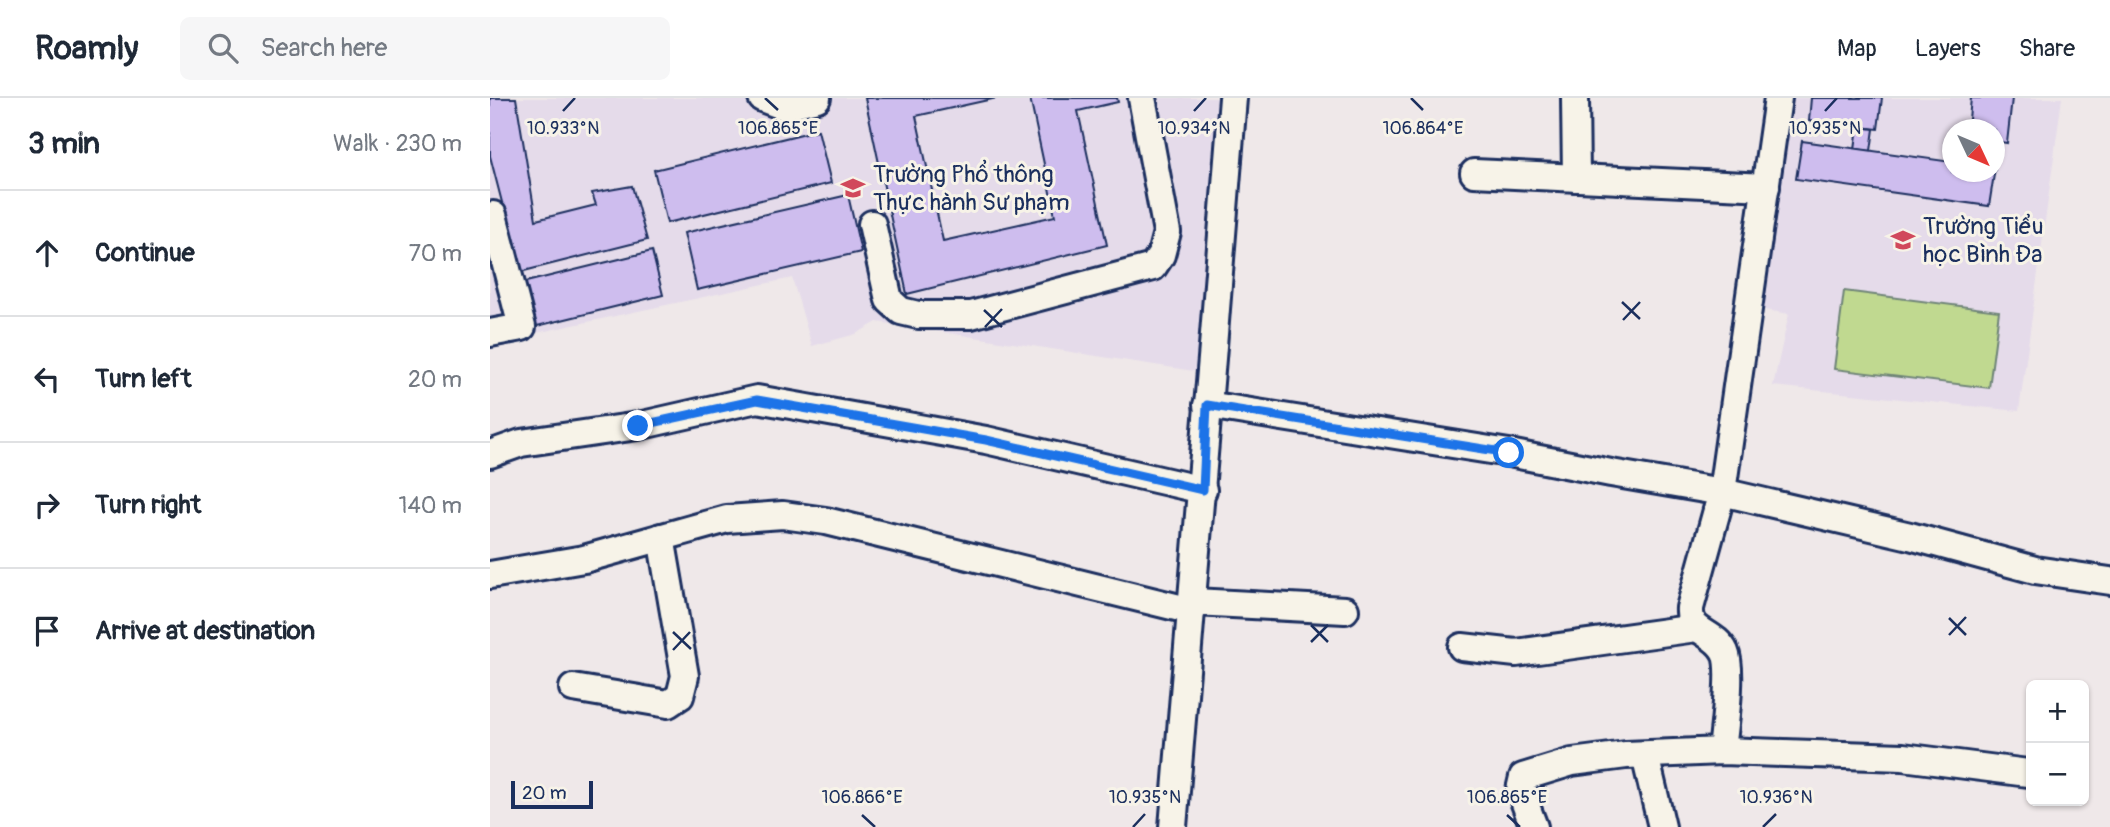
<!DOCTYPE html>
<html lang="en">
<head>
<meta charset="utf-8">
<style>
  body { margin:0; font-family:Pangolin,sans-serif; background:#f6f6f7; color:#1f2937 }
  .controls { position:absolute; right:21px; bottom:21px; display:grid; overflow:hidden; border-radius:10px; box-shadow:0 2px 5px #0004 }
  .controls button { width:63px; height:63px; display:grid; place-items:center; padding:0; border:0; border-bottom:2px solid #e0e1e3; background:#fff; color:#1f2937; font:35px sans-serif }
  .compass { position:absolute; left:1452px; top:21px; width:63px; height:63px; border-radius:50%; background:#fff; box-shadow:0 2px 5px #0004; rotate:134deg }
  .scale { position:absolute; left:21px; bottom:18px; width:82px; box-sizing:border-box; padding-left:7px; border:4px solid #1b2f5e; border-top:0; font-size:19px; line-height:24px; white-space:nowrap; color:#1b2f5e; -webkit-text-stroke:5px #f7f3e8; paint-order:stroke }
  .stop { position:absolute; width:21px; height:21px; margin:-16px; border:5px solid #1a73e8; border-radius:50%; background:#fff }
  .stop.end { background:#1a73e8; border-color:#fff; box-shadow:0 2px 7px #0008 }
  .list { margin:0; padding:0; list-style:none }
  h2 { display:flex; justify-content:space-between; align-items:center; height:91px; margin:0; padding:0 28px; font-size:30px }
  h2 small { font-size:23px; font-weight:400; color:#747a83 }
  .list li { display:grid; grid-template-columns:46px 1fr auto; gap:21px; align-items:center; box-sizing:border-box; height:126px; padding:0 28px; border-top:2px solid #e0e1e3 }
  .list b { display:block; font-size:26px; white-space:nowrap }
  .list em { font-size:23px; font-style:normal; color:#747a83 }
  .icon { flex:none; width:38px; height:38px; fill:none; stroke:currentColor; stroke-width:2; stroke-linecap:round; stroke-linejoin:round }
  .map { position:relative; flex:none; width:1620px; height:729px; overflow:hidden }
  header { display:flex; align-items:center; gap:42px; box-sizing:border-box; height:98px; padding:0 35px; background:#fff; border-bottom:2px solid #e0e1e3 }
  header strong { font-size:33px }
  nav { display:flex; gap:38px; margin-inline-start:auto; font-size:24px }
  .search { width:490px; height:63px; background:#f6f6f7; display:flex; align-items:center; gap:18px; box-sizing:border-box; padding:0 24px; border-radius:10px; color:#747a83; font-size:26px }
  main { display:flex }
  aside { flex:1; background:#fff }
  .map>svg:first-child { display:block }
  .built { fill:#e5dbea; fill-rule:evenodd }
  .green { fill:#c0d990; stroke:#6e8477; stroke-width:2 }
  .building { fill:#cebdee; stroke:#1b2f5e; stroke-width:2 }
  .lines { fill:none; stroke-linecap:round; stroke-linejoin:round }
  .minor-casing { stroke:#1b2f5e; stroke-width:32 }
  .minor { stroke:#f7f3e8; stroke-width:26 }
  .route { stroke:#1a73e8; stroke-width:9 }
  .ticks { fill:none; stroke:#1b2f5e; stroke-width:2.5 }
  .labels { text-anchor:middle; stroke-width:6; stroke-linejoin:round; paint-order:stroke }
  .poi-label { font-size:24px; fill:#1b2f5e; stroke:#f7f3e8; text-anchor:start }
  .ticks-label { font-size:18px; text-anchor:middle; fill:#1b2f5e; stroke:#f7f3e8; stroke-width:6; stroke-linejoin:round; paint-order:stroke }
</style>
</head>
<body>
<header>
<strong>Roamly</strong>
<div class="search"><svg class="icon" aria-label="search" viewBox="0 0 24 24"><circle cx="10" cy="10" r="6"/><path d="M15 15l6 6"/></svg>Search here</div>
<nav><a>Map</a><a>Layers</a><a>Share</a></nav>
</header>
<main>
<aside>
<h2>3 min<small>Walk · 230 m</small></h2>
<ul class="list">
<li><svg class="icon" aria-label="ahead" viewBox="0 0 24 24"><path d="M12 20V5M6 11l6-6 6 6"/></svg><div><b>Continue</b></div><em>70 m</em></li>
<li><svg class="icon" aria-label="left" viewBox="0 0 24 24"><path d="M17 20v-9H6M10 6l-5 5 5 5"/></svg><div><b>Turn left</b></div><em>20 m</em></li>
<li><svg class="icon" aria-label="right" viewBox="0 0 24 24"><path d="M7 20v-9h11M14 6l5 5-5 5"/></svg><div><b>Turn right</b></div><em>140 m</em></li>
<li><svg class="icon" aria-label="arrive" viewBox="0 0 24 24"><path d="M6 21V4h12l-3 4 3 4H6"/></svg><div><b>Arrive at destination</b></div></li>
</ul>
</aside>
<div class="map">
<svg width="1620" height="729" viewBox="0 0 1620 729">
  <rect width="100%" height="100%" fill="#efe8e9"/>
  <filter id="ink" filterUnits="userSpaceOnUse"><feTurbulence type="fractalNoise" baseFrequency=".0143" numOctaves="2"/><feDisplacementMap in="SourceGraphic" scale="14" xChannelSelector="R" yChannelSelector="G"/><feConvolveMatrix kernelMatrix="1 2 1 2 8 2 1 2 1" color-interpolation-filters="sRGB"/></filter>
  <g filter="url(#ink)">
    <g class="built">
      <path d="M0,0H733L710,274L387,224L366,236L322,248L302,180L0,245Z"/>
      <path d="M1293,0H1572L1529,313L1283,288L1299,216L1263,210ZM1462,32H1504V74H1462Z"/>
    </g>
    <path class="green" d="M1354,193L1509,213L1499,290L1344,271Z"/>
    <g class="building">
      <path d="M0,0H26L46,122L106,107L102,95L142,88L157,142L30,174L0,58Z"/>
      <path d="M375,0H507L426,18L453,143L565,118L540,0H627L628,4L588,13L617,147L417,196Z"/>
      <path d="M1321,0H1392L1388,31L1319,23Z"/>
      <path d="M1481,0H1522L1517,45L1504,43V32H1478Z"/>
      <path d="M1368,29L1384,31L1381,53L1365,51Z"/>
      <path d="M328,32L341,85L177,125L164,72Z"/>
      <path d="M1312,43L1462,64V74H1504L1505,70L1499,108L1306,81Z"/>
      <path d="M358,97L371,154L207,192L194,135Z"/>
      <path d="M162,153L173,197L43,229L32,185Z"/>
    </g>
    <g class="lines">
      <g class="minor-casing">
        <g id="minor">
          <path d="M272,0L293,8L327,0"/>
          <path d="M1085,0L1086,80"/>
          <path d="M984,75L1276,89"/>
          <path d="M382,126L399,202L411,213L428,217H481L663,169L671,157L677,134L652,0"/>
          <path d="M0,235L32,229L3,117"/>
          <path d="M717,307L1019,355L1121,375L1232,394L1420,438L1545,472L1620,483"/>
          <path d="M0,356L31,345L148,328L267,301L496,342L713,392"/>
          <path d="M0,477L94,461L237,421L293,417L336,423L702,513"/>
          <path d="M704,504L855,512"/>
          <path d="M972,549L1026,555L1206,530"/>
          <path d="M150,601L83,590L178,606L190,598L195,578L171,439"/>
          <path d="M1232,653C1234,632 1243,572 1235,554C1224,532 1198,536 1200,510L1232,394L1288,0"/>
          <path d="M1155,657L1172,729"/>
          <path d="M683,729C705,486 723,243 743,0"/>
          <path d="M1044,729L1030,692L1033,679L1082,664L1136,657L1232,653L1413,659L1538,675"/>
        </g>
      </g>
      <use href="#minor" class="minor"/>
    </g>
  </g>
  <g class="lines" filter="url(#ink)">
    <path class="route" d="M148,328L267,302L496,342L713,392L717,307L1019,355"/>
  </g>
  <path class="ticks" d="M275,0L288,12M921,0L933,12M73,13L85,0M704,13L716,0M1335,13L1347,0M1132,204L1150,221M494,212L512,229M1133,222L1150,204M495,229L512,211M1459,520L1476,537M821,527L838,544M183,534L201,551M1459,537L1476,519M821,544L838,527M183,552L200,534M372,717L385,729M1017,717L1030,729M643,729L655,716M1273,729L1286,716"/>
  <defs>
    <g id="school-bare" transform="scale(1.89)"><path d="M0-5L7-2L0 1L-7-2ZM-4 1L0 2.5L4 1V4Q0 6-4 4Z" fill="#d1495b" stroke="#f7f3e8" stroke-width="2.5" paint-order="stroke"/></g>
  </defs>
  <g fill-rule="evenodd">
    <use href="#school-bare" x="363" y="90"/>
    <use href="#school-bare" x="1413" y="142"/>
  </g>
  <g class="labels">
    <g class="poi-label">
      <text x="383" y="84">Trường Phổ thông<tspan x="383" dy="28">Thực hành Sư phạm</tspan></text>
      <text x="1433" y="136">Trường Tiểu<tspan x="1433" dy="28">học Bình Đa</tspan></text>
    </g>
  </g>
  <g class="ticks-label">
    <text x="288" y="36">106.865°E</text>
    <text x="933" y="36">106.864°E</text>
    <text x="73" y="36">10.933°N</text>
    <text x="704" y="36">10.934°N</text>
    <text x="1335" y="36">10.935°N</text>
    <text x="655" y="705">10.935°N</text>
    <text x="1286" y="705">10.936°N</text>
    <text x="372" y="705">106.866°E</text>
    <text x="1017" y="705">106.865°E</text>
  </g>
</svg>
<div class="controls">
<button>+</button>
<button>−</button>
</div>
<svg class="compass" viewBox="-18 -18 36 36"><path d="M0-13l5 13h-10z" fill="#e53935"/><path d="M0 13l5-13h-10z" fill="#747a83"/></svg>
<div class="scale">20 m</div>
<div class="stop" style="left:1019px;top:355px"></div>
<div class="stop end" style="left:148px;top:328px"></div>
</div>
</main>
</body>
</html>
